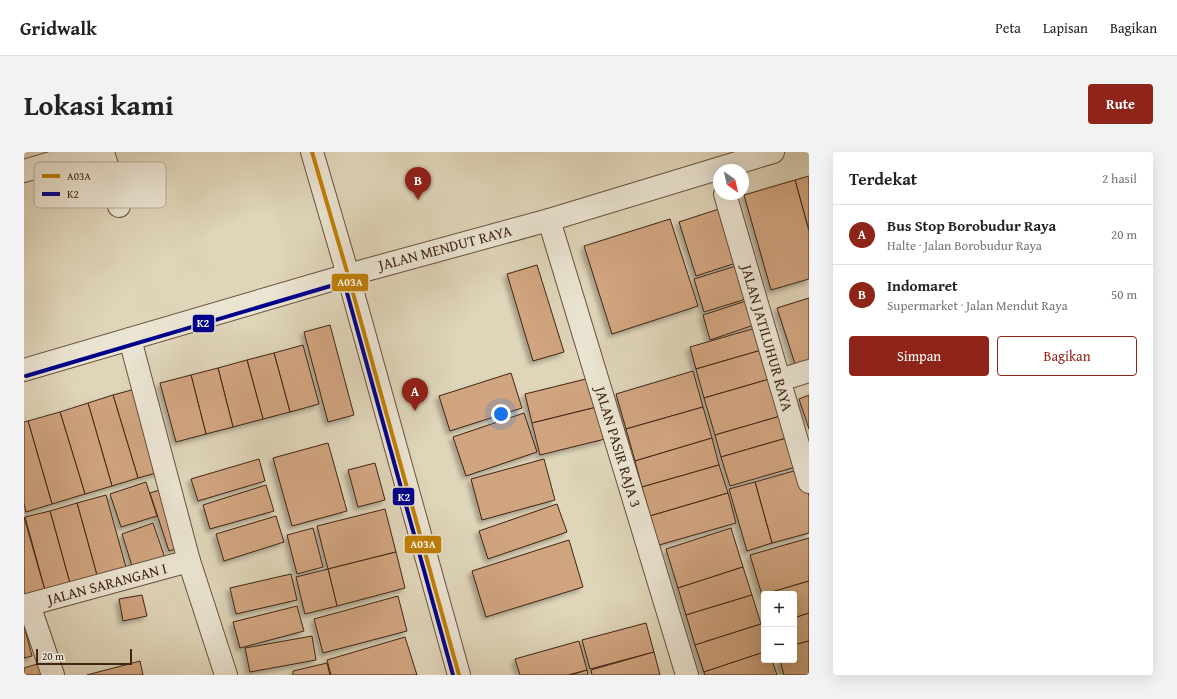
<!DOCTYPE html>
<html lang="id">
<head>
<meta charset="utf-8">
<style>
  body { margin:0; font-family:"Gentium Book Plus",serif; background:#f2f2f2; color:#222 }
  .controls { position:absolute; right:12px; bottom:12px; display:grid; overflow:hidden; border-radius:4px; box-shadow:0 4px 16px #0002 }
  .controls button { width:36px; height:36px; display:grid; place-items:center; padding:0; border:0; border-bottom:1px solid #e0e0e0; background:#fff; color:#222; font:20px sans-serif }
  .compass { position:absolute; left:689px; top:12px; width:36px; height:36px; border-radius:50%; background:#fff; box-shadow:0 4px 16px #0002; rotate:146deg }
  .scale { position:absolute; left:12px; bottom:10px; width:96px; box-sizing:border-box; padding-left:4px; border:2px solid #402414; border-top:0; font-size:11px; line-height:14px; white-space:nowrap; color:#402414; -webkit-text-stroke:3px #eae4d2; paint-order:stroke }
  .you { position:absolute; left:477px; top:262px; width:14px; height:14px; margin:-10px; border:3px solid #fff; border-radius:50%; background:#1a73e8; box-shadow:0 0 0 6px #1a73e833 }
  .badge { display:grid; place-items:center; width:26px; height:26px; border-radius:50%; background:#8f2418; color:#fff; font-size:13px; font-weight:700 }
  .pin { position:absolute; translate:-50% -33px; filter:drop-shadow(0 1px 2px #0008) }
  .pin::after { content:''; position:absolute; top:21px; width:14px; height:12px; background:inherit; clip-path:polygon(0 0,100% 0,50% 100%) }
  .list { margin:0; padding:0; list-style:none }
  h2 { display:flex; justify-content:space-between; align-items:center; height:52px; margin:0; padding:0 16px; font-size:17px }
  h2 small { font-size:13px; font-weight:400; color:#767676 }
  .list li { display:grid; grid-template-columns:26px 1fr auto; gap:12px; align-items:center; box-sizing:border-box; height:60px; padding:0 16px; border-top:1px solid #e0e0e0 }
  .list b { display:block; font-size:15px; white-space:nowrap }
  .list p { margin:0; font-size:13px; white-space:nowrap; color:#767676 }
  .list em { font-size:13px; font-style:normal; color:#767676 }
  .actions { display:flex; gap:8px; padding:12px 16px }
  .actions a { flex:1; padding:9px 0; border:1px solid #8f2418; border-radius:4px; text-align:center; font-size:14px; color:#8f2418 }
  .actions .main { background:#8f2418; color:#fff }
  .map { position:relative; flex:none; width:785px; height:523px; overflow:hidden; border-radius:4px }
  header { display:flex; align-items:center; gap:24px; box-sizing:border-box; height:56px; padding:0 20px; background:#fff; border-bottom:1px solid #e0e0e0 }
  header strong { font-size:19px }
  nav { display:flex; gap:22px; margin-inline-start:auto; font-size:14px }
  .intro { display:flex; align-items:center; justify-content:space-between; box-sizing:border-box; height:96px; padding:0 24px }
  h1 { margin:0; font-size:28px }
  .button { padding:10px 18px; border-radius:4px; background:#8f2418; color:#fff; font-size:14px; font-weight:700 }
  main { display:flex; gap:24px; padding:0 24px }
  aside { flex:1; background:#fff; border-radius:4px; box-shadow:0 4px 16px #0002 }
  .map>svg:first-child { display:block }
  .building { fill:#d0a47f; stroke:#402414; filter:url(#shadow) }
  .lines { fill:none; stroke-linecap:round; stroke-linejoin:round }
  .minor-casing { stroke:#68503d; stroke-width:24 }
  .tertiary-casing { stroke:#68503d; stroke-width:24 }
  .minor { stroke:#eae4d2; stroke-width:22 }
  .tertiary { stroke:#eae4d2; stroke-width:22 }
  .bus-1-casing { stroke:#eae4d2; stroke-width:7 }
  .bus-2-casing { stroke:#eae4d2; stroke-width:7 }
  .bus-1 { stroke:#c07f06; stroke-width:4 }
  .bus-2 { stroke:#00008b; stroke-width:4 }
  .labels { text-anchor:middle; stroke-width:4; stroke-linejoin:round; paint-order:stroke }
  .street-label { font-size:15px; fill:#402414; stroke:#eae4d2 }
  .key { fill:#eae4d2; stroke:#b7aa99; stroke-width:1 }
  .key-label { font-size:11px; fill:#402414 }
  .line-badge { stroke:#eae4d2; stroke-width:1.5 }
  .badge-label { font-size:11px; text-anchor:middle; font-weight:bold; fill:#fff }
</style>
</head>
<body>
<header>
<strong>Gridwalk</strong>
<nav><a>Peta</a><a>Lapisan</a><a>Bagikan</a></nav>
</header>
<div class="intro"><h1>Lokasi kami</h1><a class="button">Rute</a></div>
<main>
<div class="map">
<svg width="785" height="523" viewBox="0 0 785 523">
  <defs>
    <filter id="shadow"><feDropShadow dx="-3.5" dy="3.5" stdDeviation="2" flood-color="#0004"/></filter>
  </defs>
  <rect width="100%" height="100%" fill="#dfd5b9"/>
  <filter id="stains"><feTurbulence type="fractalNoise" baseFrequency=".005" numOctaves="4"/><feColorMatrix values="0 0 0 0 .2 0 0 0 0 .09 0 0 0 0 .02 0 0 0 .5 -.17"/></filter>
  <radialGradient id="worn" r=".72"><stop offset=".6" stop-color="#630" stop-opacity="0"/><stop offset="1" stop-color="#630" stop-opacity=".3"/></radialGradient>
  <g class="building">
    <path d="M785,24V79L771,28Z"/>
    <path d="M771,28L785,79V127L747,138L720,43Z"/>
    <path d="M695,57L712,111L672,124L655,70Z"/>
    <path d="M646,67L674,154L588,182L560,94Z"/>
    <path d="M513,113L540,200L509,209L483,122Z"/>
    <path d="M712,114L722,147L680,160L670,127Z"/>
    <path d="M785,146V210L772,215L753,156Z"/>
    <path d="M725,148L733,172L686,188L679,163Z"/>
    <path d="M306,173L330,263L304,270L280,180Z"/>
    <path d="M735,175L741,197L672,217L666,195Z"/>
    <path d="M279,193L295,252L266,260L250,201Z"/>
    <path d="M741,197L749,226L680,246L672,217Z"/>
    <path d="M250,201L266,260L239,267L223,208Z"/>
    <path d="M223,208L239,267L209,275L194,216Z"/>
    <path d="M194,216L209,275L182,282L167,223Z"/>
    <path d="M669,219L679,255L602,277L592,242Z"/>
    <path d="M487,221L498,256L426,279L415,244Z"/>
    <path d="M167,223L182,282L152,290L136,231Z"/>
    <path d="M566,226L573,255L508,271L501,242Z"/>
    <path d="M749,226L760,263L691,283L680,246Z"/>
    <path d="M115,236L139,319L114,326L89,243Z"/>
    <path d="M89,243L114,326L88,334L64,251Z"/>
    <path d="M785,243V277L775,247Z"/>
    <path d="M64,251L88,334L61,342L36,260Z"/>
    <path d="M573,255L581,287L516,303L508,271Z"/>
    <path d="M679,255L688,286L611,309L602,277Z"/>
    <path d="M36,260L61,342L28,352L4,269Z"/>
    <path d="M500,261L513,300L442,324L429,285Z"/>
    <path d="M760,263L766,285L697,305L691,283Z"/>
    <path d="M4,269L28,352L2,360L0,351V270Z"/>
    <path d="M766,285L775,314L706,334L697,305Z"/>
    <path d="M688,286L695,313L618,335L611,309Z"/>
    <path d="M304,291L323,359L268,374L249,306Z"/>
    <path d="M235,307L241,329L174,349L167,327Z"/>
    <path d="M520,307L531,348L458,368L447,327Z"/>
    <path d="M351,311L361,348L334,355L324,318Z"/>
    <path d="M695,313L704,341L626,364L618,335Z"/>
    <path d="M777,317L785,344V381L748,391L731,330Z"/>
    <path d="M122,330L133,364L97,375L86,342Z"/>
    <path d="M731,330L748,391L723,399L705,337Z"/>
    <path d="M242,333L250,359L186,377L179,353Z"/>
    <path d="M139,337L158,395L145,399L126,341Z"/>
    <path d="M704,341L712,371L635,393L626,364Z"/>
    <path d="M82,343L103,419L74,427L53,351Z"/>
    <path d="M53,351L74,427L47,435L26,359Z"/>
    <path d="M533,352L543,380L464,407L455,379Z"/>
    <path d="M361,357L372,400L304,417L293,374Z"/>
    <path d="M26,359L47,435L22,442L1,365Z"/>
    <path d="M252,364L260,390L200,409L192,382Z"/>
    <path d="M0,365L22,442L0,448Z"/>
    <path d="M129,371L141,406L109,417L98,382Z"/>
    <path d="M289,376L299,415L273,422L263,383Z"/>
    <path d="M707,376L719,415L654,436L642,397Z"/>
    <path d="M785,386V429L738,443L726,403Z"/>
    <path d="M545,388L559,435L462,465L448,419Z"/>
    <path d="M372,400L381,436L313,454L304,417Z"/>
    <path d="M719,415L728,443L662,463L654,436Z"/>
    <path d="M304,417L313,454L281,462L272,425Z"/>
    <path d="M267,422L273,448L212,462L206,436Z"/>
    <path d="M785,429V461L770,466V442H741Z"/>
    <path d="M118,443L123,464L99,469L95,447Z"/>
    <path d="M728,443L737,472L671,493L662,463Z"/>
    <path d="M374,444L383,479L299,501L290,467Z"/>
    <path d="M273,454L280,479L216,496L209,470Z"/>
    <path d="M785,461V489L770,493V466Z"/>
    <path d="M622,471L630,500L566,517L558,488Z"/>
    <path d="M737,472L740,481V500L680,520L671,493Z"/>
    <path d="M0,474L8,504L0,506Z"/>
    <path d="M288,484L292,508L226,520L221,496Z"/>
    <path d="M381,485L393,523H307L303,508Z"/>
    <path d="M555,489L563,518L544,523H496L491,507Z"/>
    <path d="M785,489V523H760L756,508H770V493Z"/>
    <path d="M630,500L636,523H568L567,518Z"/>
    <path d="M740,500V508H748L753,523H681L680,520Z"/>
    <path d="M116,509L119,523H63Z"/>
    <path d="M20,510L24,523H0V516Z"/>
    <path d="M303,511L306,523H269V519Z"/>
    <path d="M563,518L564,523H547Z"/>
  </g>
  <g class="lines">
    <g class="minor-casing">
      <g id="minor">
        <path d="M79,0L95,54"/>
        <path d="M0,19L64,0"/>
        <path d="M701,42L785,330"/>
        <path d="M525,68L663,523"/>
        <path d="M106,187L165,409L202,523"/>
        <path d="M0,218L324,123L525,68L749,0"/>
        <path d="M756,228L785,219"/>
        <path d="M5,453L29,523"/>
        <path d="M0,454L165,409"/>
      </g>
    </g>
    <g class="tertiary-casing">
      <path id="tertiary" d="M288,0L324,123L435,523"/>
    </g>
    <use href="#minor" class="minor"/>
    <use href="#tertiary" class="tertiary"/>
    <g class="bus-1-casing">
      <path id="bus-1" d="M288,0L324,123L435,523"/>
    </g>
    <g class="bus-2-casing">
      <path id="bus-2" d="M2,224L320,130L429,523"/>
    </g>
    <use href="#bus-1" class="bus-1"/>
    <use href="#bus-2" class="bus-2"/>
  </g>
  <g class="labels">
    <g class="street-label">
      <text transform="translate(421 96) rotate(-15)" y="5">JALAN MENDUT RAYA</text>
      <text transform="translate(743 186) rotate(74)" y="5">JALAN JATILUHUR RAYA</text>
      <text transform="translate(594 295) rotate(73)" y="5">JALAN PASIR RAJA 3</text>
      <text transform="translate(83 432) rotate(-15)" y="5">JALAN SARANGAN I</text>
    </g>
  </g>
  <rect x="10" y="10" width="132" height="46" rx="6" class="key"/>
  <rect x="18" y="22" width="18" height="4" fill="#c07f06"/>
  <rect x="18" y="40" width="18" height="4" fill="#00008b"/>
  <g class="key-label">
    <text x="43" y="28">A03A</text>
    <text x="43" y="46">K2</text>
  </g>
  <g class="line-badge">
    <rect x="307" y="121" width="38" height="19" rx="4" fill="#c07f06"/>
    <rect x="168" y="162" width="23" height="19" rx="4" fill="#00008b"/>
    <rect x="368" y="335" width="23" height="19" rx="4" fill="#00008b"/>
    <rect x="380" y="383" width="38" height="19" rx="4" fill="#c07f06"/>
  </g>
  <g class="badge-label">
    <text x="326" y="134">A03A</text>
    <text x="179" y="175">K2</text>
    <text x="380" y="349">K2</text>
    <text x="399" y="396">A03A</text>
  </g>
  <rect width="100%" height="100%" filter="url(#stains)"/>
  <rect width="100%" height="100%" fill="url(#worn)"/>
</svg>
<div class="controls">
<button>+</button>
<button>−</button>
</div>
<svg class="compass" viewBox="-18 -18 36 36"><path d="M0-13l5 13h-10z" fill="#e53935"/><path d="M0 13l5-13h-10z" fill="#767676"/></svg>
<div class="scale">20 m</div>
<div class="you"></div>
<div class="pin badge" style="left:391px;top:259px">A</div>
<div class="pin badge" style="left:394px;top:48px">B</div>
</div>
<aside>
<h2>Terdekat<small>2 hasil</small></h2>
<ul class="list">
<li><span class="badge">A</span><div><b>Bus Stop Borobudur Raya</b><p>Halte · Jalan Borobudur Raya</p></div><em>20 m</em></li>
<li><span class="badge">B</span><div><b>Indomaret</b><p>Supermarket · Jalan Mendut Raya</p></div><em>50 m</em></li>
</ul>
<div class="actions"><a class="main">Simpan</a><a>Bagikan</a></div>
</aside>
</main>
</body>
</html>
